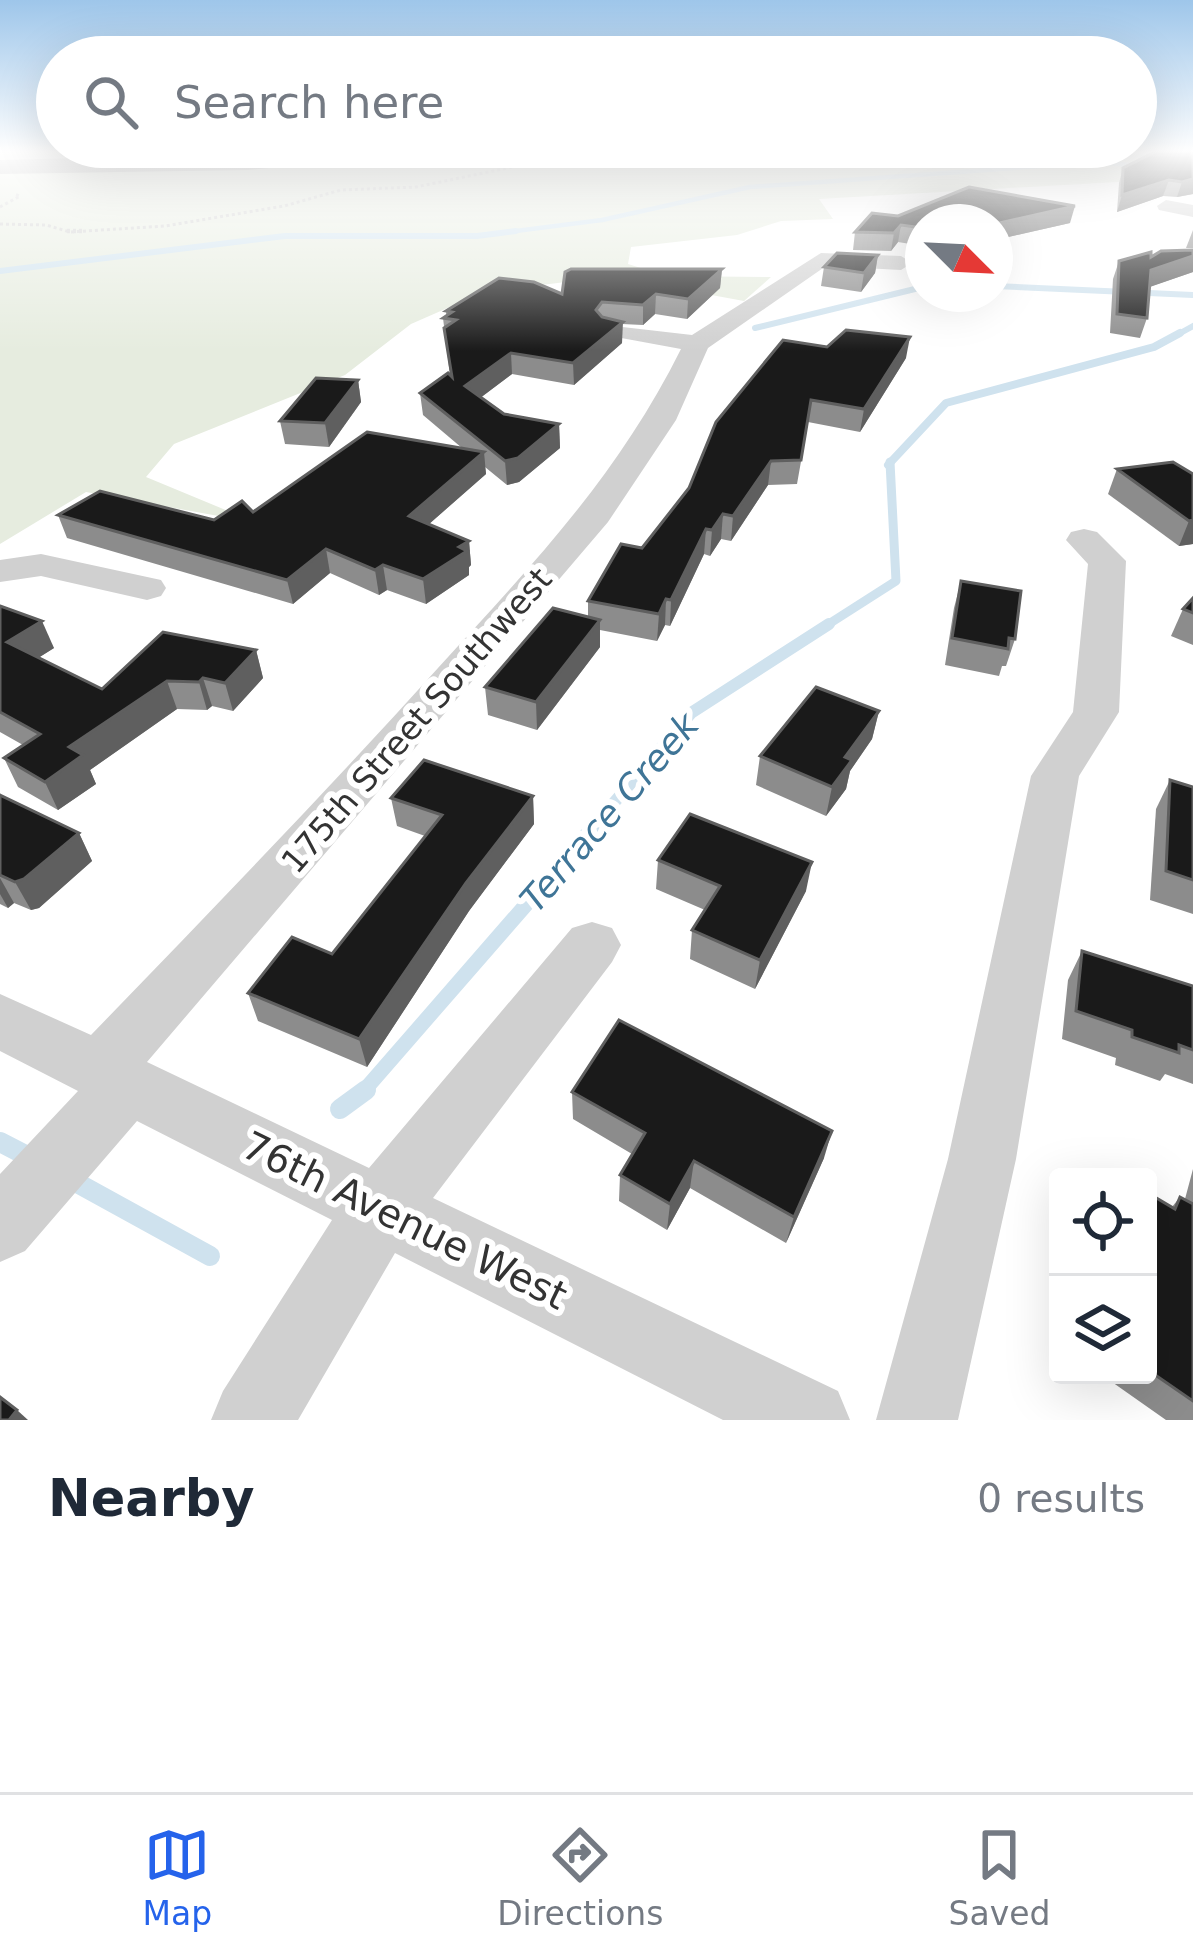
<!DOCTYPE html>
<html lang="en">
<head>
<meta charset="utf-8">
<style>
  body { margin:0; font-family:"DejaVu Sans",sans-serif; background:#f2f2f3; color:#1f2937 }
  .controls { position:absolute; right:36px; bottom:36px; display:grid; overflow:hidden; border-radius:12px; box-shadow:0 12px 48px #0002 }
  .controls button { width:108px; height:108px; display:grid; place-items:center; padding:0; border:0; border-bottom:3px solid #e0e1e3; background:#fff; color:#1f2937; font:60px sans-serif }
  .compass { position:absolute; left:905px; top:204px; width:108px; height:108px; border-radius:50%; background:#fff; box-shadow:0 12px 48px #0002; rotate:114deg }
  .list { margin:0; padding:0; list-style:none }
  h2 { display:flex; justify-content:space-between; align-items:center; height:156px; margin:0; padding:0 48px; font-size:51px }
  h2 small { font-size:39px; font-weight:400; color:#747a83 }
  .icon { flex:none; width:66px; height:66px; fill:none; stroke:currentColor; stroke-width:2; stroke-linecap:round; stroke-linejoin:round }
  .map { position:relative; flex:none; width:1193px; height:1420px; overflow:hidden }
  .search { position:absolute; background:#fff; box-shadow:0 12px 48px #0002; left:36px; right:36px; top:36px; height:132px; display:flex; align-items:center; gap:30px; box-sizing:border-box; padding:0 42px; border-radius:66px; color:#747a83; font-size:45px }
  .sheet { height:372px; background:#fff }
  nav { display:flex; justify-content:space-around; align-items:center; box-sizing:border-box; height:168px; border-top:3px solid #e0e1e3; background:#fff; font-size:33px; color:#747a83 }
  nav a { display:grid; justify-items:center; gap:6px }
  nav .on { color:#2563eb }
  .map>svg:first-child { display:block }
  .green { fill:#e6ecdf }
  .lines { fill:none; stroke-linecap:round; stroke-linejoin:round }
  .stream-far6 { stroke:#cfe2ee; stroke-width:4.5 }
  .stream-far5 { stroke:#cfe2ee; stroke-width:6 }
  .stream-far4 { stroke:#cfe2ee; stroke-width:8 }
  .stream-far3 { stroke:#cfe2ee; stroke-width:9 }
  .stream-far2 { stroke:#cfe2ee; stroke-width:12 }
  .stream-far1 { stroke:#cfe2ee; stroke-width:15 }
  .stream { stroke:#cfe2ee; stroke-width:20 }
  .path-far1 { stroke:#cdcdcd; stroke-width:3; stroke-dasharray:3 3; stroke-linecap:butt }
  .path { stroke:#cdcdcd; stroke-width:4.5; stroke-dasharray:3 3; stroke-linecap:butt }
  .minor { fill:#d0d0d0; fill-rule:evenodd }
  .major { fill:#ababab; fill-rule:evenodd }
  .wall { fill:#8c8c8c }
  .shaded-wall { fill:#5f5f5f }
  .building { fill:#1a1a1a; stroke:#5f5f5f; stroke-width:3 }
  .labels { text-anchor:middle; stroke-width:12; stroke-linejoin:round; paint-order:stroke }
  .street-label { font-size:33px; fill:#333; stroke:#fff }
  .water-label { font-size:36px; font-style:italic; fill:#3f7597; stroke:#fff }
  .near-street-label { font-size:39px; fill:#333; stroke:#fff }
</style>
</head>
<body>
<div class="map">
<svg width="1193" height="1420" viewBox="0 0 1193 1420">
  <rect width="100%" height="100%" fill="#fff"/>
  <path class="green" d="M0,152H691L724,161L786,162L828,153L856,159L925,158L924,152C976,152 1028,159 1079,157L1077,152L1178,156L1151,180L819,199L833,219L781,221L737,235L631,247L628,264L666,276L771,277L744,301L646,283L566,282L484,292L411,324L345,375L174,444L146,477L257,523L86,492L0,544Z"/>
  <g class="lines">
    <path class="stream-far6" d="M492,234L602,220L750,187L1096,162L1143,166"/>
    <g class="stream-far5">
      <path d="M0,271L285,236H477L516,231"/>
      <path d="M995,286L1193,295"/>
      <path d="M755,328L923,287"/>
      <path d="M1175,336L1193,326"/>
    </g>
    <path class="stream-far4" d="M888,465L946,403L1154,347L1180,333"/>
    <path class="stream-far3" d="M824,627L896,581L890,462"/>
    <path class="stream-far2" d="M588,833L691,713L829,624"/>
    <path class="stream-far1" d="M362,1093L591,830"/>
    <g class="stream">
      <path d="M340,1109L366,1090"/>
      <path d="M0,1142L31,1158"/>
      <path d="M70,1179L210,1256"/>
    </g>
    <g class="path-far1">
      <path d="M396,159L428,152"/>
      <path d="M0,207L20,196L14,194"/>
      <path d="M0,224L46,225L70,232L165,226L284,206L341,190L416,187L522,165L528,152"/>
    </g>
    <path class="path" d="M67,231H85"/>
    <g class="minor">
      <path d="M1166,200L1193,205V217L1159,210L1157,206Z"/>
      <path d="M821,253L901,256L912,263L901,270L826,266L708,348L676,420L608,522L147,1062L369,1168L572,928L592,922L612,928L621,945L612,962L433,1198L838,1391L850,1420H723L395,1253L298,1420H211L223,1391L332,1220L137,1121L25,1251L0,1262V1174L78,1091L0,1051V994L91,1035C208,914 325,793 438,668C533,564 617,477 681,349L605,335L601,330L605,325L692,335Z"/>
      <path d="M1084,529L1097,532L1126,561L1119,712L1079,776L1016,1159L958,1420H876L948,1159L1031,776L1073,712L1088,564L1066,540L1071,532Z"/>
      <path d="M41,554L161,580L166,588L161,596L147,600L41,576L0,582V560Z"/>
    </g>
    <path class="major" d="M299,152H382L371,158L248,170L0,174V160Z"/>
  </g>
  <g class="wall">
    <path d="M1193,152V194L1177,197L1163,196L1117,212L1119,183L1123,168Z"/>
    <path d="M898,216L1070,223L995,240V222H923V246L898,242L891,251L853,250L855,232Z"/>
    <path d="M1193,230V248H1186Z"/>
    <path d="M1193,250V272L1149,287L1147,318L1140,338L1110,333L1113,279L1119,261Z"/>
    <path d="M878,255L875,273L861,292L821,286L824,267Z"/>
    <path d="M722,269L720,288L687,319L655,314L643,325L622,324V343L574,385L512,374L481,397L504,414L559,424L560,448L519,482L507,485L485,467L486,474L429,524L469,541L471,565L469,567V575L426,604L387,590L379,595L330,573L293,604L67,538L58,515L214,520L253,512L462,448L423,415L420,393L450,375L443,318L446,316V311Z"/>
    <path d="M906,358L860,432L808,422L797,484L768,485L731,541L721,539L710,556L704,554L670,626L665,625L657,641L600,630V647L537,730L488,715L485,687L588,617V601L642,548L689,488L716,422Z"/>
    <path d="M358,380L361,402L329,447L285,444L280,421Z"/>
    <path d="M1117,469L1193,474V544L1179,546L1108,494Z"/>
    <path d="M961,581L1015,639L1006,666H1002L999,676L945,665L954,608Z"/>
    <path d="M1193,598V645L1171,636L1183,609Z"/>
    <path d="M0,606L54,648L38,658L102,689L256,650L263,678L233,711L212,706L207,710L177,709L90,770L96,784L58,810L18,787L4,758L23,745L0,732Z"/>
    <path d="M879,711L872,739L850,771L846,789L826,816L756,785L760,756Z"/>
    <path d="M1170,780L1193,787V914L1150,900L1156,809Z"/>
    <path d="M0,795L79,833L92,861L39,908L31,910L14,903L8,908L0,904Z"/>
    <path d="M533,796L534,824L469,911L367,1067L258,1021L248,993L332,954L425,836L397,826L391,798Z"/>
    <path d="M658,860L806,891L755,989L690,959L692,930L705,910L656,889Z"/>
    <path d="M1082,951L1193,986V1084L1165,1074L1160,1081L1115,1065L1116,1058L1062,1039L1068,980Z"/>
    <path d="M572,1092L824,1158L786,1243L690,1188L667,1230L619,1201L620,1175L632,1154L573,1119Z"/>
    <path d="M1193,1169V1420H1166L1102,1375H1148V1193L1172,1207L1180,1197L1185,1199Z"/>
  </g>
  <g class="shaded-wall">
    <path d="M911,152H961L910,158Z"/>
    <path d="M1193,179V194L1177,197L1182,182Z"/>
    <path d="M1169,180L1163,196L1117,212L1122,195Z"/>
    <path d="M1075,206L1070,223L995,240V224Z"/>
    <path d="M901,225L898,242L891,251L894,233Z"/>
    <path d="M878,255L875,273L861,292L864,273Z"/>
    <path d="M1193,256V272L1144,289L1151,270Z"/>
    <path d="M722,269L720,288L687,319L688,299Z"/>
    <path d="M656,294L655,314L643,325V305Z"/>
    <path d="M623,322L622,343L574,385L573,363Z"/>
    <path d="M910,337L906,358L860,432L864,409Z"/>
    <path d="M511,353L512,374L467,408L465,386Z"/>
    <path d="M358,380L361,402L329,447L325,423Z"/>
    <path d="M559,424L560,448L519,482L507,485L505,461Z"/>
    <path d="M484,452L486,474L412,539L409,516Z"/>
    <path d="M771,461L768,485L731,541L733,516Z"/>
    <path d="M723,514L721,539L710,556L712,530Z"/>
    <path d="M1193,520V544L1179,546L1189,521Z"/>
    <path d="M706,529L704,554L670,626L671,600Z"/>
    <path d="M469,541L471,565L469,567V575L426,604L423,579L459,547Z"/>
    <path d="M326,549L330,573L293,604L287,580Z"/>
    <path d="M383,565L387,590L379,595L375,570Z"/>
    <path d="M666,599L665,625L657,641L659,614Z"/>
    <path d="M600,620V647L537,730L536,702Z"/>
    <path d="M42,621L54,648L19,670L7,642Z"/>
    <path d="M256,650L263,678L233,711L225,683Z"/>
    <path d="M203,678L212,706L207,710L199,682Z"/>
    <path d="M167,681L177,709L90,770L96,784L58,810L45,782L69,747Z"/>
    <path d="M879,711L872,739L850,771L846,789L826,816L832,787L845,757Z"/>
    <path d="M533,796L534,824L469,911L367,1067L359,1039L466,883Z"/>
    <path d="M79,833L92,861L39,908L31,910L15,882Z"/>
    <path d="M812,862L806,891L755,989L760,960Z"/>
    <path d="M0,878L14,903L8,908L0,894Z"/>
    <path d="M832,1131L824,1158L786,1243L794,1217Z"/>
    <path d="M694,1161L690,1188L667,1230L670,1204Z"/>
    <path d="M17,1410L28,1420H9Z"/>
  </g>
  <g class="building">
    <path d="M1155,152H1193V179L1182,182L1169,180L1122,195L1123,168Z"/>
    <path d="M969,187L1075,206L995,224V222H923V228L901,225L894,233L855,232L872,213L898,216Z"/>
    <path d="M1193,250V256L1151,270L1147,318L1117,314L1119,261L1151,252V257L1161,251Z"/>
    <path d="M837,253L878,255L864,273L824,267Z"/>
    <path d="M571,269H722L688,299L656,294L643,305L602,302L596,310L602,317L623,322L573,363L511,353L465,386L504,414L559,424L518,458L505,461L420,393L448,373L452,377L444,328L456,320L443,318L452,312L446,311L499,278L534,282L562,294L565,272Z"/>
    <path d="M846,330L910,337L864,409L811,400L801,460L771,461L733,516L723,514L712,530L706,529L671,600L666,599L659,614L588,601L621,544L642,548L689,488L716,422L783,340L827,347Z"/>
    <path d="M316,378L358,380L325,423L280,421Z"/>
    <path d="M367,432L484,452L409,516L469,541L459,547L467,551L423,579L383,565L375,570L326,549L287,580L58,515L100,491L214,520L242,501L253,512Z"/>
    <path d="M1173,462L1193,474V520L1189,521L1117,469Z"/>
    <path d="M961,581L1021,591L1015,639L1009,638L1008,649L952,638Z"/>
    <path d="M1193,598V613L1183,609Z"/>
    <path d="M0,606L42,621L7,642L102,689L163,632L256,650L225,683L203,678L199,682L167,681L69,747L83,755L45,782L4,758L40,734L0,712Z"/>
    <path d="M553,608L600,620L536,702L485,687Z"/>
    <path d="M816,687L879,711L845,757L852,760L832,787L760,756Z"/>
    <path d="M424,760L533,796L466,883L359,1039L248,993L292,937L332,954L442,815L391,798Z"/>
    <path d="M1170,780L1193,787V880L1166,871Z"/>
    <path d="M0,795L79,833L24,879L15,882L0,875Z"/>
    <path d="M690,814L812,862L760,960L692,930L720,886L658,860Z"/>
    <path d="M1082,951L1193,986V1050L1179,1045V1053L1132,1037V1030L1076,1011Z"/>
    <path d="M619,1020L832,1131L794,1217L694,1161L670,1204L620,1175L645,1133L572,1092Z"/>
    <path d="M1148,1193L1175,1209L1180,1197L1193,1204V1401L1148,1370Z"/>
    <path d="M0,1397L17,1410L9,1420H0Z"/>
  </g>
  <linearGradient id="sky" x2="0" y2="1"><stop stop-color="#9ec6ea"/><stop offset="0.43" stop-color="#fff"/><stop offset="1" stop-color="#fff" stop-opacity="0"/></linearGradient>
  <rect width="1193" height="351" fill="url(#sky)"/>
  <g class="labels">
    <g class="street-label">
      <text transform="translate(416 720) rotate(-49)" y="12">175th Street Southwest</text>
    </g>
    <g class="water-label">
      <text transform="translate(609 812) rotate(-49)" y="13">Terrace Creek</text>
    </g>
    <g class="near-street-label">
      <text transform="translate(405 1220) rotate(26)" y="14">76th Avenue West</text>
    </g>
  </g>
</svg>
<div class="controls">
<button><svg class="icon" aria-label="locate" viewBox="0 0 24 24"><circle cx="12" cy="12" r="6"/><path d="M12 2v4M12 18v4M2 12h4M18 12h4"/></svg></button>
<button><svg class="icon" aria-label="layers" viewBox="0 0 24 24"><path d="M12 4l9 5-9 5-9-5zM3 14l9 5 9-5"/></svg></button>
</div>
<svg class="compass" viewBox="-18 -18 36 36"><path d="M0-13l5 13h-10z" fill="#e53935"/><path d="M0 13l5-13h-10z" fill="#747a83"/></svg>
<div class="search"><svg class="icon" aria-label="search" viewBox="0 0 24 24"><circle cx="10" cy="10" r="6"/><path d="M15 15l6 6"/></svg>Search here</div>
</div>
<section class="sheet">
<h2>Nearby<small>0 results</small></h2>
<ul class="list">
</ul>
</section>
<nav>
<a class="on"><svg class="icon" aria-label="map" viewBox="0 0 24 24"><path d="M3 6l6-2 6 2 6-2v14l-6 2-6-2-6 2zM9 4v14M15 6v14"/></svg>Map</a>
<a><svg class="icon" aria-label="directions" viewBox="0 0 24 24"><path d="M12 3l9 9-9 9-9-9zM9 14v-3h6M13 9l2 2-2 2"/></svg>Directions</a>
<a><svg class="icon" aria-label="saved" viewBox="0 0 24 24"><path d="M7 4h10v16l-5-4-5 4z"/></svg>Saved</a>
</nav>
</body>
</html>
